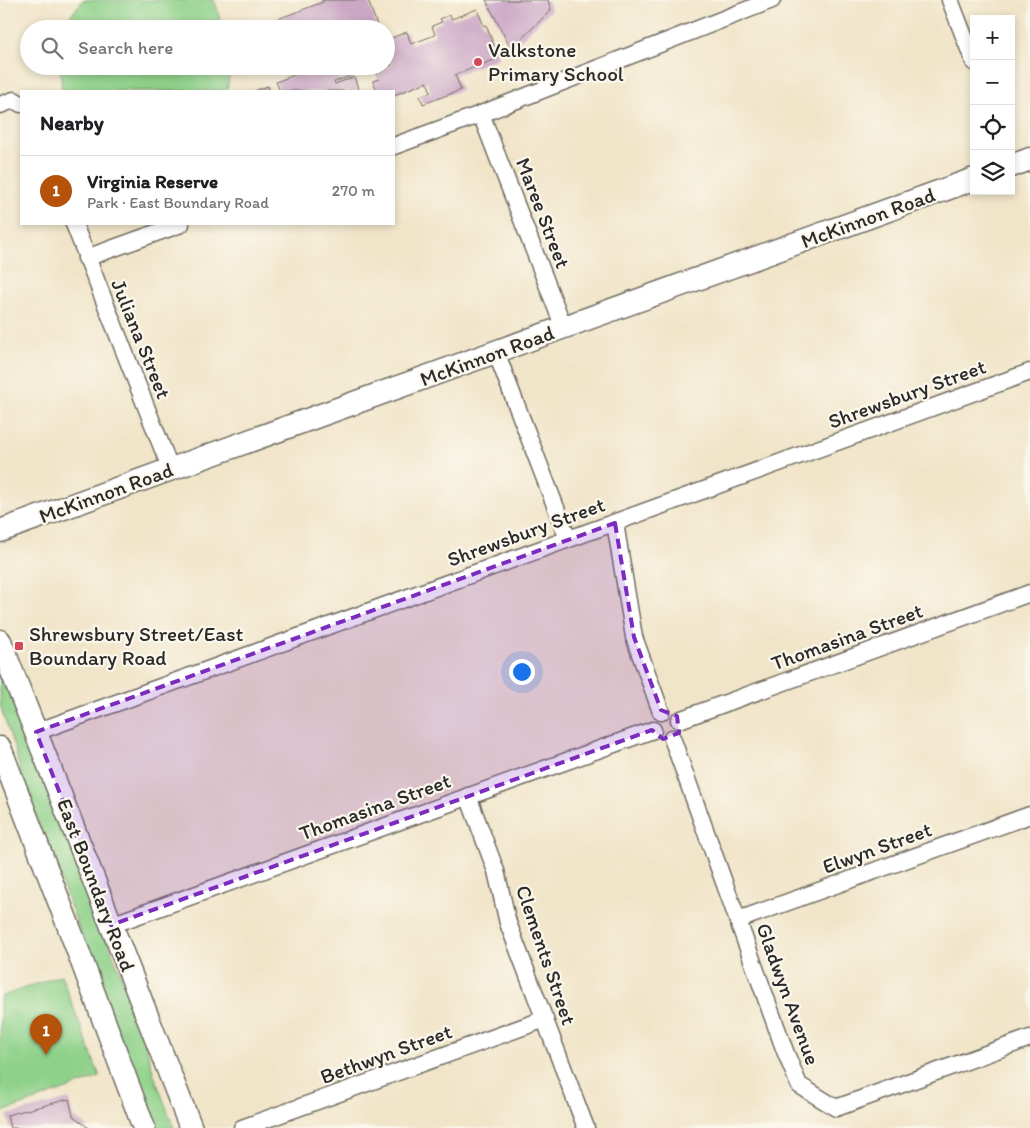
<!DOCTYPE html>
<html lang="en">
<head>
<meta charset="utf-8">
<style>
  body { margin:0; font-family:Itim,sans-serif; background:#f2f2f2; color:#202124 }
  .controls { position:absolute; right:15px; top:15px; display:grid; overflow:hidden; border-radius:0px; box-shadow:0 2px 8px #0003 }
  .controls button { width:45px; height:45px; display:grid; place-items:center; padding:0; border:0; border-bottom:1px solid #e0e0e0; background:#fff; color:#202124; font:25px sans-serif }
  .you { position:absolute; left:521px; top:671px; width:18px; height:18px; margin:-12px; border:4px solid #fff; border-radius:50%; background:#1a73e8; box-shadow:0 0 0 8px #1a73e833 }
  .badge { display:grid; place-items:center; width:32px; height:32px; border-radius:50%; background:#b45309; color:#fff; font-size:16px; font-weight:700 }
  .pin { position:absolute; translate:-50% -41px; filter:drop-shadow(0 1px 2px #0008) }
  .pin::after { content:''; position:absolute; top:26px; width:18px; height:15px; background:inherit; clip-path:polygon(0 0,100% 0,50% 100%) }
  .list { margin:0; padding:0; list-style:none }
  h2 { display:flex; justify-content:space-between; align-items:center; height:65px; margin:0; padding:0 20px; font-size:21px }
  h2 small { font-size:16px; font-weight:400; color:#757577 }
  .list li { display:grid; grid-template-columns:32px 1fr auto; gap:15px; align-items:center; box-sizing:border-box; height:70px; padding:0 20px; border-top:1px solid #e0e0e0 }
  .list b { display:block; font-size:19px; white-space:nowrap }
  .list p { margin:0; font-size:16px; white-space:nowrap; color:#757577 }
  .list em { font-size:16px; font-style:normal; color:#757577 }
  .icon { flex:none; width:28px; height:28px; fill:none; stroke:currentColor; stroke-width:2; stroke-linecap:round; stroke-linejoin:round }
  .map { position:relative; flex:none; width:1030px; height:1128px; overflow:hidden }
  .search { position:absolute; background:#fff; box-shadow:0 2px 8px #0003; left:20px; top:20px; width:375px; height:55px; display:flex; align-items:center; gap:12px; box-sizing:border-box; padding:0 18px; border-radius:28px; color:#757577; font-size:19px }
  .panel { position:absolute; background:#fff; box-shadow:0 2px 8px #0003; left:20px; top:90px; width:375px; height:135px; border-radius:0px }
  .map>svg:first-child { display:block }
  .green { fill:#8ed189; stroke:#5c7e5a }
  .building { fill:#cba6c5 }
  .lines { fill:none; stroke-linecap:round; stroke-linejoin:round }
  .street-casing { stroke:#706c62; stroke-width:19 }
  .secondary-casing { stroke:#706c62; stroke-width:25 }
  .street { stroke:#fff; stroke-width:16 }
  .secondary { stroke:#fff; stroke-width:22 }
  .marked { fill:#7b2cbf; fill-opacity:0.2; stroke:#7b2cbf; stroke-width:4; stroke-dasharray:10 6; stroke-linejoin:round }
  .poi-dot { fill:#d1495b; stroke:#fbf7ec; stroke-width:2 }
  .labels { text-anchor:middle; stroke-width:4.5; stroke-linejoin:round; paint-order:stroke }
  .poi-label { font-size:21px; fill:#2b2b2b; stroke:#fbf7ec; text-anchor:start }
  .street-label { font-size:21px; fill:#2b2b2b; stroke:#fbf7ec }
</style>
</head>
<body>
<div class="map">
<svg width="1030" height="1128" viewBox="0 0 1030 1128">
  <rect width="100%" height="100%" fill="#fbf7ec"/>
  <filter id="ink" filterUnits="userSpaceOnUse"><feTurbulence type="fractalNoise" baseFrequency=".02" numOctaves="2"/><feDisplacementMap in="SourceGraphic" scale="10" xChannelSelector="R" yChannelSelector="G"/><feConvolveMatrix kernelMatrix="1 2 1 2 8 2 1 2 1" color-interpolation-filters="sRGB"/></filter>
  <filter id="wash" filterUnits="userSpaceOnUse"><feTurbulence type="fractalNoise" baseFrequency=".0096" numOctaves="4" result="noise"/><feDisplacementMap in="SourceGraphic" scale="20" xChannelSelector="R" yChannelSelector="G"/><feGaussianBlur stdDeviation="1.12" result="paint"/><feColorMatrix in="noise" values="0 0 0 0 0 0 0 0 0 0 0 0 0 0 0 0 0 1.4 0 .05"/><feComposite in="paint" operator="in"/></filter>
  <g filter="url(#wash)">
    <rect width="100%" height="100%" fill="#f1e5c9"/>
    <g class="green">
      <path d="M83,0H214L217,8L222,29H60Z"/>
      <path d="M60,66H230L228,85L226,91H62Z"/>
      <path d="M0,661L139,1022L154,1075L174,1128H155L22,779L16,753L0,705Z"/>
      <path d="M61,975L100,1077L0,1113V997Z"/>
    </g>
    <g id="blocks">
      <g class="building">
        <path d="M322,0H368L377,25L366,29H251L323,2Z"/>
        <path d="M486,0H548L551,10L511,49Z"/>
        <path d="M477,9L484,26L486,25L499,58L455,75L461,90L423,104L420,96L431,92L427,82L394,95V91H377L373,81L379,79L376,71L392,65L390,61L386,62V40L407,32L411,44L435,35L432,26L442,22L440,19L450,15L452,19Z"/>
        <path d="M312,66H375L334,82L335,84L354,77L359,91H280L276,82L312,68Z"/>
        <path d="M268,86L269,91H254Z"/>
        <path d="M69,1099L73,1116L89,1128H10L7,1115Z"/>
      </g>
    </g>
  </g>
  <g filter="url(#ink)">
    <use href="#blocks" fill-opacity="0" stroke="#706c62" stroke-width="1"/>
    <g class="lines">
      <g class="street-casing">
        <g id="street">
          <path d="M950,0L974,62"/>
          <path d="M0,105L14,100L21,104"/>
          <path d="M481,114L564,328"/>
          <path d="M394,146L481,114L772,0"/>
          <path d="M74,224L171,470"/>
          <path d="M86,258L181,224"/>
          <path d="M496,352L568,539"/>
          <path d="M615,523L634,637L661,712"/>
          <path d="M679,720L1030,593"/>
          <path d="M36,732L1030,372"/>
          <path d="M672,738L785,1051L799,1085L836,1108L1030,1038"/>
          <path d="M468,796L496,871L508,923L586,1128"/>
          <path d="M738,920L1030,815"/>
          <path d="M111,925L653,730"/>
          <path d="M242,1128L545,1019"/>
        </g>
      </g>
      <g class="secondary-casing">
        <g id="secondary">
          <path d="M1011,166L1030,159"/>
          <path d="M0,531L974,179"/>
          <path d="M0,641L191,1128"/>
          <path d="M0,748L75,943L144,1128"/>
        </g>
      </g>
      <use href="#street" class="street"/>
      <use href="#secondary" class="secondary"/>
    </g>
  </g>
  <path class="marked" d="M615,523L634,637L661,710L677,716L679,733L663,739L652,730L111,925L36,732Z"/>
  <g class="poi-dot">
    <circle cx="478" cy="62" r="5"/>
    <rect x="14" y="641" width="10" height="10" rx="2.5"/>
  </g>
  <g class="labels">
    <g class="poi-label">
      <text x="488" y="57">Valkstone<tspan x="488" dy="24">Primary School</tspan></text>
      <text x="29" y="641">Shrewsbury Street/East<tspan x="29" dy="24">Boundary Road</tspan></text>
    </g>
    <g class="street-label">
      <text transform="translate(543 213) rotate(69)" y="7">Maree Street</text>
      <text transform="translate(868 218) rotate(-20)" y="7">McKinnon Road</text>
      <text transform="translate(141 339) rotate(68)" y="7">Juliana Street</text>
      <text transform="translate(487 356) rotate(-20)" y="7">McKinnon Road</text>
      <text transform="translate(907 394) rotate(-20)" y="7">Shrewsbury Street</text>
      <text transform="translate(106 493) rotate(-20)" y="7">McKinnon Road</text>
      <text transform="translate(526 532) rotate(-20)" y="7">Shrewsbury Street</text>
      <text transform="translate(847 637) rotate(-20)" y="7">Thomasina Street</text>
      <text transform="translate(375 807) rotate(-20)" y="7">Thomasina Street</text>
      <text transform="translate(877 848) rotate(-20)" y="7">Elwyn Street</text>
      <text transform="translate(96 885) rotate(69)" y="7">East Boundary Road</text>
      <text transform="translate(546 955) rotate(71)" y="7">Clements Street</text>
      <text transform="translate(788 994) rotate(70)" y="7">Gladwyn Avenue</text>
      <text transform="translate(386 1054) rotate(-20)" y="7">Bethwyn Street</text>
    </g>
  </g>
</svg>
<div class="controls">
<button>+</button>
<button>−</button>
<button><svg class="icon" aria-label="locate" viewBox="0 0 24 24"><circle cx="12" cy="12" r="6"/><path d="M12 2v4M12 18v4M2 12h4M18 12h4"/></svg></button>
<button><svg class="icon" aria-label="layers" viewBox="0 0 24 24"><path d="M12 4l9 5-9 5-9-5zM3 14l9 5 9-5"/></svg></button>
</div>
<div class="you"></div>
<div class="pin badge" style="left:46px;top:1055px">1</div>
<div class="search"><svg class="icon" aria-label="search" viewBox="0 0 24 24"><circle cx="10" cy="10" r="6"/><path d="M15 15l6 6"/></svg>Search here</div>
<section class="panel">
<h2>Nearby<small></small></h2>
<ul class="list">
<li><span class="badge">1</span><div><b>Virginia Reserve</b><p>Park · East Boundary Road</p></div><em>270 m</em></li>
</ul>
</section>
</div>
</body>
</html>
